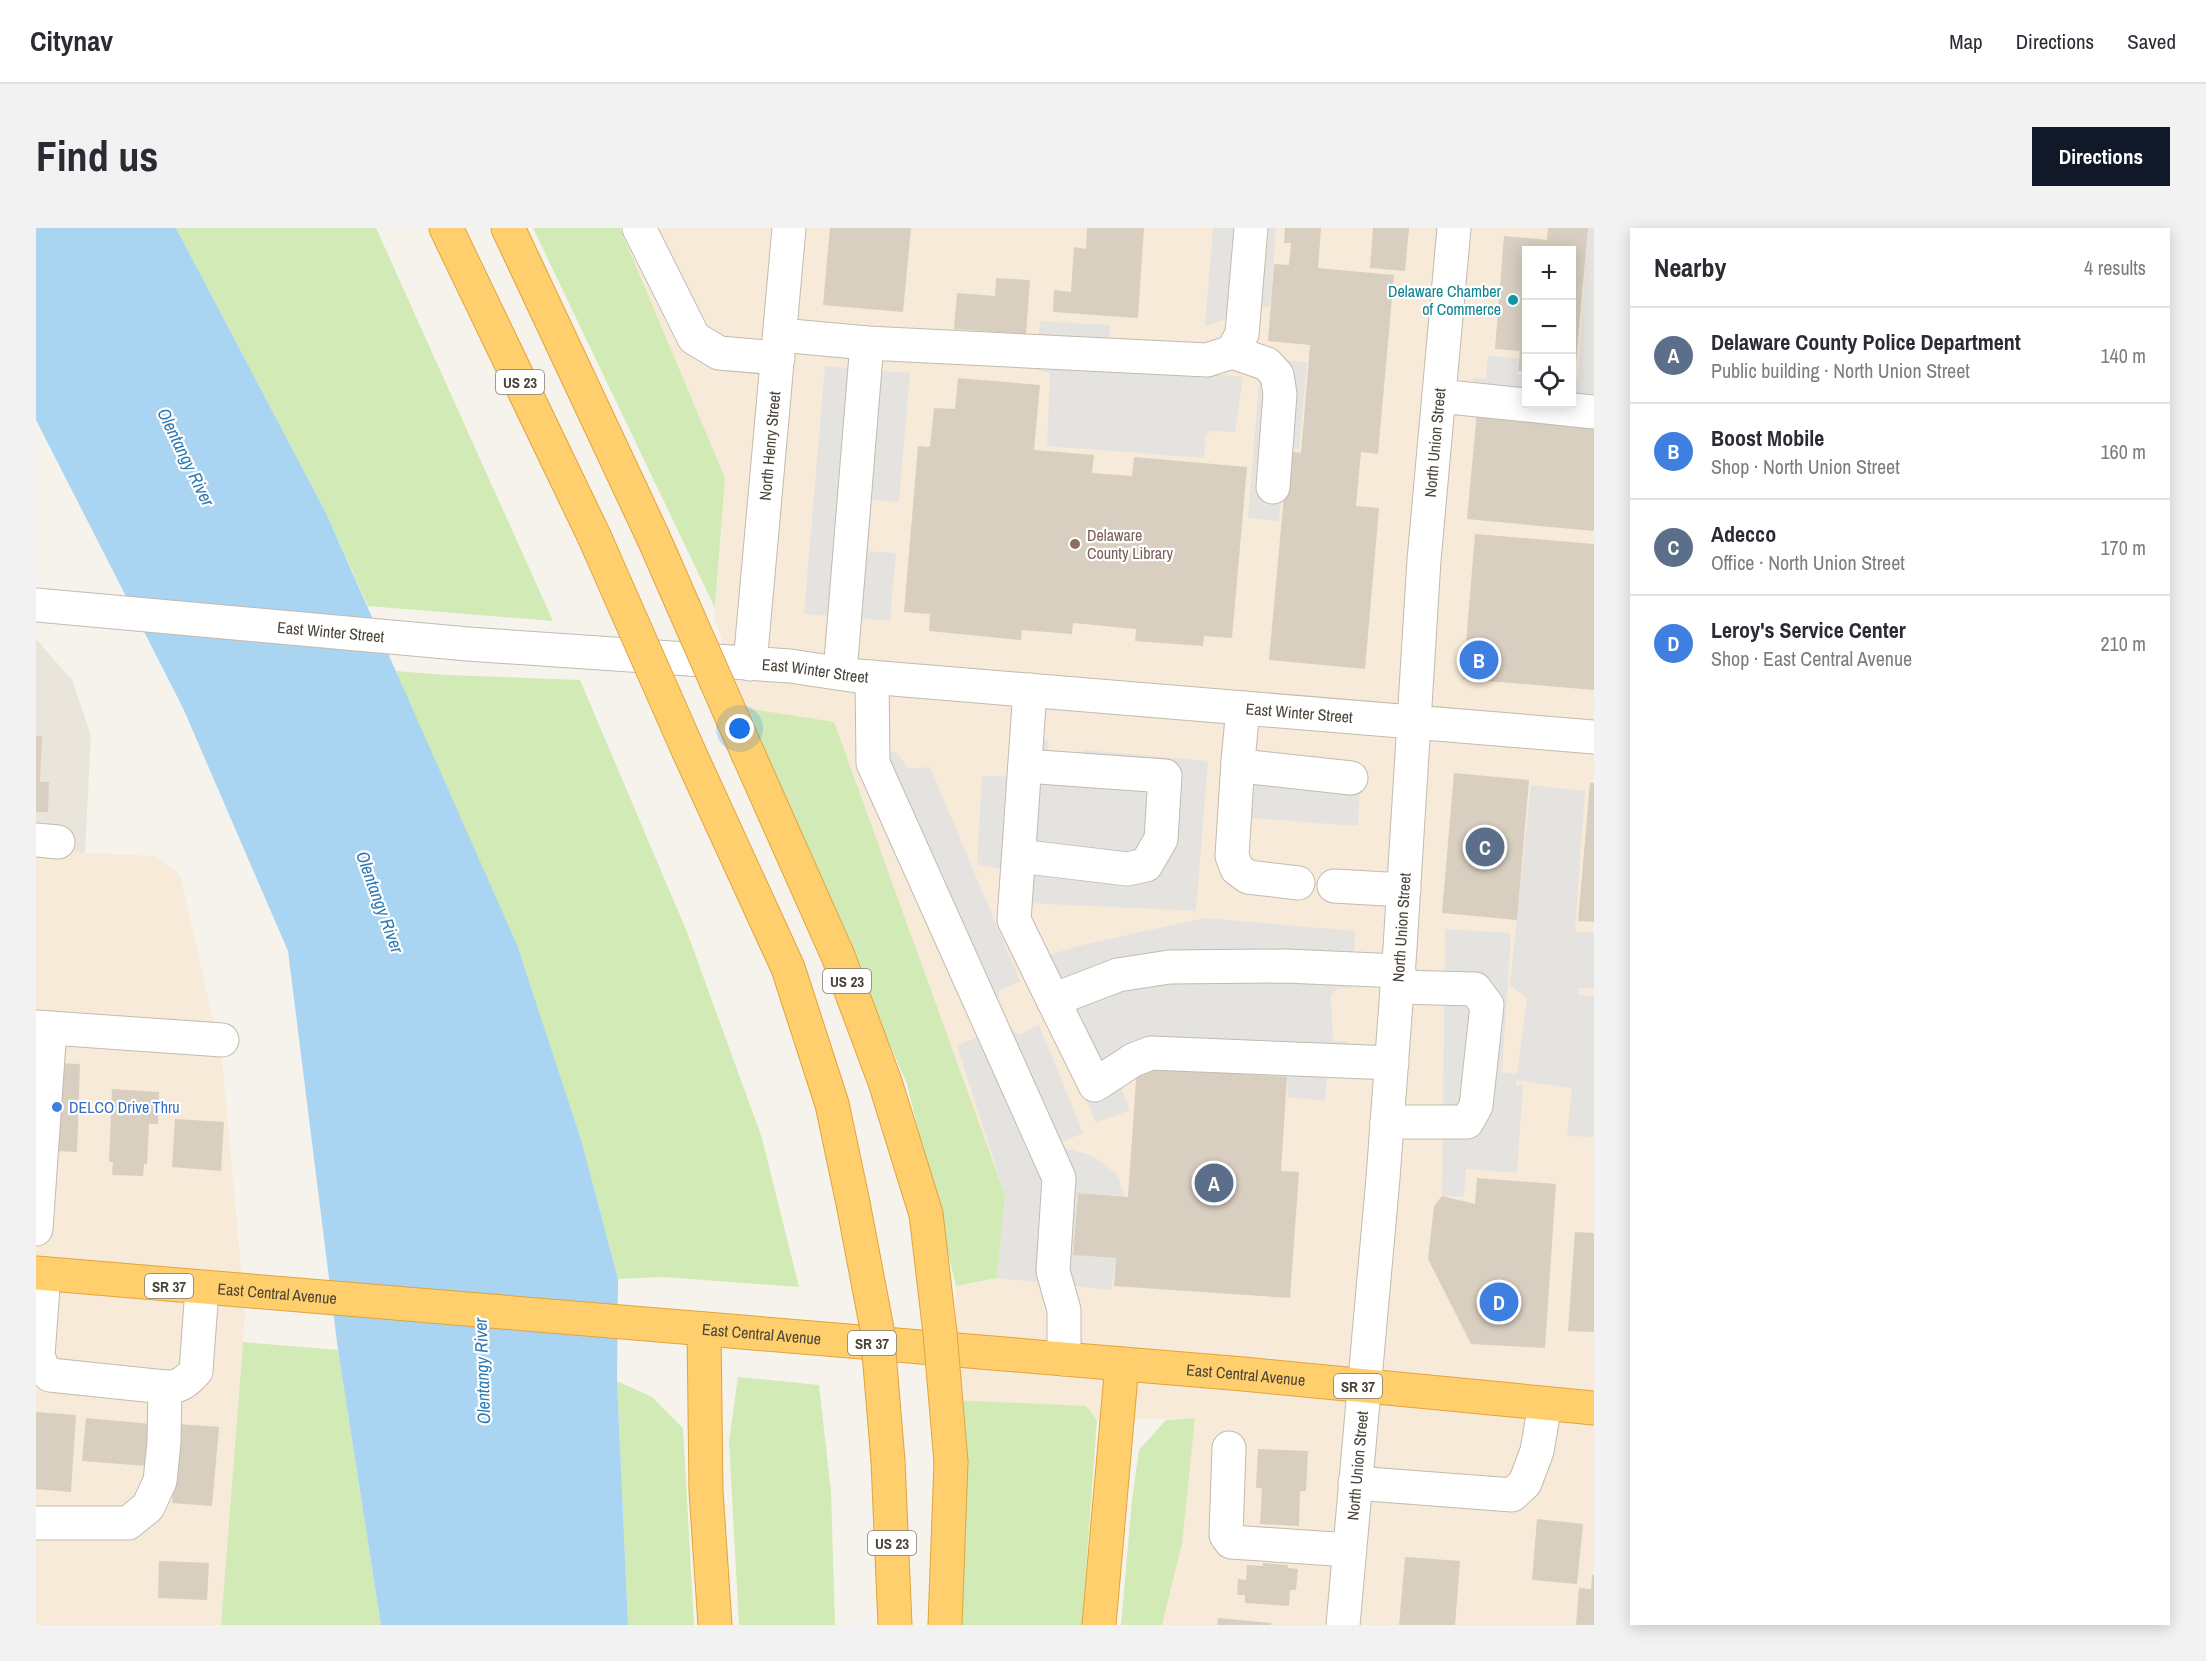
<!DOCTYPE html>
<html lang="en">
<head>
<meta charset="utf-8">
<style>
  body { margin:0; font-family:"Archivo Narrow",sans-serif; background:#f2f2f3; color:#2b2b33 }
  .controls { position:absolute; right:18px; top:18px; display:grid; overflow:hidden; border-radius:0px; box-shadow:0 3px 15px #0003 }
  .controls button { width:54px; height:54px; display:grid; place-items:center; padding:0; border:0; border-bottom:2px solid #e1e1e2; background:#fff; color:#2b2b33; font:30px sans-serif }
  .you { position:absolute; left:704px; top:501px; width:21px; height:21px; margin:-15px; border:4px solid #fff; border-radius:50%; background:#1a73e8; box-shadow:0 0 0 9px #1a73e833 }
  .badge { display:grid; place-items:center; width:39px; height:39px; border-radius:50%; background:#111827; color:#fff; font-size:20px; font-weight:700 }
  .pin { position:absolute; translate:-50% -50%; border:3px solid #fff; box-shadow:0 2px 6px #0006 }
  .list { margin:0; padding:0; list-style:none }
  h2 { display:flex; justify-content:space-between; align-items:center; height:78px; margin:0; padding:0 24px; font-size:26px }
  h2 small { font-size:20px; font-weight:400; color:#7c7c81 }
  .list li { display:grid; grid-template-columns:39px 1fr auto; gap:18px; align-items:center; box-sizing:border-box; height:96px; padding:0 24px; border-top:2px solid #e1e1e2 }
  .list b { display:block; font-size:22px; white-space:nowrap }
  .list p { margin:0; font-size:20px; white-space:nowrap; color:#7c7c81 }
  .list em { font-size:20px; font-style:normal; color:#7c7c81 }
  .icon { flex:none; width:33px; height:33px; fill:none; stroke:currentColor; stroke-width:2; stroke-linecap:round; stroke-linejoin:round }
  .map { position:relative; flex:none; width:1558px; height:1397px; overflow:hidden; border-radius:0px }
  header { display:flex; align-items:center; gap:36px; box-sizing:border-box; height:84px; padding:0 30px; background:#fff; border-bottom:2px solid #e1e1e2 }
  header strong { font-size:28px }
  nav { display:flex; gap:33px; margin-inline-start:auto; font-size:21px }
  .intro { display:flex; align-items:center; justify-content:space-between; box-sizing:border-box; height:144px; padding:0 36px }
  h1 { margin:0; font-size:42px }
  .button { padding:15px 27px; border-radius:0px; background:#111827; color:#fff; font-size:21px; font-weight:700 }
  main { display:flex; gap:36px; padding:0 36px }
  aside { flex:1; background:#fff; border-radius:0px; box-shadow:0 3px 15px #0003 }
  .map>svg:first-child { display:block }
</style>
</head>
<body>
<header>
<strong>Citynav</strong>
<nav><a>Map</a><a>Directions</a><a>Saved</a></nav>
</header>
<div class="intro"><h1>Find us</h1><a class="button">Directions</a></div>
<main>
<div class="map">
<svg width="1558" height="1397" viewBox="0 0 1558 1397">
  <rect width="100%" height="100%" fill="#f6f3ec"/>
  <polygon fill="#eae5da" points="0,411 36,452 55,507 49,625 0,623"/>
  <g fill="#f7ead8" fill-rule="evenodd">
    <path d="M584 0H1558V1397H1126L1146 1316 1158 1190 1061 1192 1050 1178 917 1172 920 1058 961 1050 708 480 679 391 689 250ZM1490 22H1536V176H1490Z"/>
    <polygon points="0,623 120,628 144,647 186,831 209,1085 185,1397 0,1397"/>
  </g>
  <g fill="#d2eab5">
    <polygon points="140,0 340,0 517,393 332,378 290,285"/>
    <polygon points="497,0 584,0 689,250 679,380"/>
    <polygon points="360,443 411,447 544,452 651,704 726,910 763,1059 627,1049 582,1051 546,915"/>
    <polygon points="708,480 798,494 969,967 961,1050 920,1058 871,856"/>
    <polygon points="207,1114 302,1122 345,1397 185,1397"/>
    <polygon points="702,1149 783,1157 795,1264 799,1397 703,1397 693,1213"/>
    <polygon points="581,1153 616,1169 647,1200 658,1397 592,1397"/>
    <polygon points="917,1172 1050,1178 1061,1192 1046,1397 923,1397"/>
    <polygon points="1159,1190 1146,1316 1126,1397 1085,1397 1096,1272 1103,1222 1130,1192"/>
  </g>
  <g fill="#e5e3e0">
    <polygon points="1177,0 1240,0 1234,78 1169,98"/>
    <polygon points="1552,0 1558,0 1558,194 1435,181 1437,150 1450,150 1452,127 1482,131 1481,146 1490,147 1490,176 1536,176 1536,150 1542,150"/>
    <polygon points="1004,93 1074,97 1072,136 1207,149 1199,204 1175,203 1170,208 1168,230 1011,218 1014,145 999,141"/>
    <polygon points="1225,130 1271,134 1263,221 1250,221 1243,293 1212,290"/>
    <polygon points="789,138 874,145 863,274 836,272 832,323 860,325 854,393 768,386"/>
    <polygon points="981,509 1012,512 1012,531 1045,535 1047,522 1172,533 1160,683 967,674 967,642 941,636 946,548 974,548"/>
    <polygon points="859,523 873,541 894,539 984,753 963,763 961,776 975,800 983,807 1003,797 1047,905 1026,914 1031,921 1051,926 1066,934 1082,948 1088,968 1042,965 1037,1027 1080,1030 1075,1062 961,1050 969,967 921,818 945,807 828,529"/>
    <polygon points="1186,527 1325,543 1322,598 1213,590"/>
    <polygon points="1495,557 1549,563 1539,703 1558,705 1558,760 1543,760 1542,767 1558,768 1558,909 1531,908 1536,860 1480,852 1480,857 1487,857 1481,945 1430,941 1428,969 1406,968 1409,701 1475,705 1466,844 1481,846 1491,770 1474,757"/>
    <polygon points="1168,690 1319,703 1316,760 1301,761 1295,767 1297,813 1312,813 1310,845 1291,848 1289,873 1252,869 1251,849 1101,838 1083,854 1094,882 1060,895 990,734 1046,717"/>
  </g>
  <polygon fill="#a9d4f2" points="0,0 140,0 290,285 481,717 546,915 582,1051 581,1153 592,1397 345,1397 302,1122 252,723 147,480 0,192"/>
  <g fill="#d8cfc1">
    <polygon points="794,0 875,0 867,84 787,77"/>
    <polygon points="1051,0 1108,0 1102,90 1017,84 1018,62 1035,64 1038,19 1050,21"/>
    <polygon points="1249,0 1285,0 1282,40 1358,47 1342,226 1325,224 1320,278 1343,280 1329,441 1233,432 1252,223 1265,225 1274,117 1232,113 1238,36 1253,37 1255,15 1248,15"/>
    <polygon points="1337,0 1373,0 1369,43 1334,40"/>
    <polygon points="1512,0 1552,0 1539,147 1536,147 1536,22 1490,22 1490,144 1482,143 1484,123 1459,121 1468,8 1511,12"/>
    <polygon points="960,50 994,52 990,106 918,101 921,65 959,68"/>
    <polygon points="922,150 1004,157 998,222 1058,227 1056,245 1096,248 1098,229 1211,239 1196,410 1168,408 1167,418 1099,413 1100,401 1037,395 1036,406 986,402 985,412 893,403 894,386 868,384 882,218 894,219 898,180 919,181"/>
    <polygon points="1441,184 1558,196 1558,303 1431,291"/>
    <polygon points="1439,306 1558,316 1558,462 1427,451"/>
    <polygon points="0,508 6,508 4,554 13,554 12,584 0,584"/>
    <polygon points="1418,545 1493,552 1481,692 1406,685"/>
    <polygon points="1554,555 1558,555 1558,694 1542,693"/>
    <polygon points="0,834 44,836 41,924 0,922"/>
    <polygon points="1101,838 1251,849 1245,943 1263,944 1254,1070 1078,1058 1080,1030 1037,1027 1042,965 1092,969"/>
    <polygon points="76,861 123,864 122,896 113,896 111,936 108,936 107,948 76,947 77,934 73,934"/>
    <polygon points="139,891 188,894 185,943 136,939"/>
    <polygon points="1441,950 1520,956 1509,1120 1435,1116 1392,1031 1398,978 1406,968 1439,976"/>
    <polygon points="1539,1004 1558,1005 1558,1104 1532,1103"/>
    <polygon points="0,1184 40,1187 35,1264 0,1261"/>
    <polygon points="50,1190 115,1196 111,1238 46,1233"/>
    <polygon points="142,1196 183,1199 176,1278 136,1275"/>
    <polygon points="1222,1221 1272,1223 1270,1263 1264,1263 1263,1298 1224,1296 1226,1260 1220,1260"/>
    <polygon points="1501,1291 1547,1296 1541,1356 1496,1352"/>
    <polygon points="1369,1329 1424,1333 1419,1397 1363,1397"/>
    <polygon points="123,1333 173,1335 171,1372 122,1370"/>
    <polygon points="1227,1335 1252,1337 1252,1340 1262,1341 1260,1362 1254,1362 1253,1378 1209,1375 1209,1367 1201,1367 1202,1351 1210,1352 1211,1337 1227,1338"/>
    <polygon points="1556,1347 1558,1347 1558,1397 1540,1397 1543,1360 1555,1361"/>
    <polygon points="1182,1390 1235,1395 1235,1397 1181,1397"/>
  </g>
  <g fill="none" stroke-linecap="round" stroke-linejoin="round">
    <defs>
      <g id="minor">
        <polyline points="603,0 658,110 683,125 742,130"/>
        <polyline points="744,107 831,115 1171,132 1196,124 1206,106 1215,0"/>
        <polyline points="1196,124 1231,136 1241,147 1244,166 1237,259"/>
        <polyline points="1403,168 1558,184"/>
        <path id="s1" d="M0 377 432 416 754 438 821 448 1558 509"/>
        <path id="s2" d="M714 436 753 0"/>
        <polyline points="804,445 831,115"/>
        <polyline points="836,449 837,535 1023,950 1017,1043 1028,1082 1028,1131"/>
        <polyline points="994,462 978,692 1017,772"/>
        <polyline points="1207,480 1202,533 1205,538 1315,550"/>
        <polyline points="1202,533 1196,628 1201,641 1212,649 1262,655"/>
        <polyline points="0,612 22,614"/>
        <polyline points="983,628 1091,641 1110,637 1125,611 1129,548 989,538"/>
        <polyline points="1298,658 1368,662"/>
        <polyline points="0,799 186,812"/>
        <polyline points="1356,835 1115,825 1097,832 1059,857 1017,772 1082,747 1133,739 1250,738 1363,743"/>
        <polyline points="1351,894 1431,894 1440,878 1451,777 1439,761 1361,759"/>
        <polyline points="0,1001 14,800"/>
        <path d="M8 1046 2 1127 6 1139 14 1147 129 1159C143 1160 151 1153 160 1143L166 1061"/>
        <polyline points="1193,1220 1190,1307 1195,1314 1313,1322"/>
        <polyline points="1319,1255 1476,1267 1489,1255 1501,1223 1509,1176"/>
        <polyline points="0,1295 92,1295 112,1279 124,1253 128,1214 129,1159"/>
        <path id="s3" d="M1307 1397 1347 950 1364 720 1388 332 1418 0"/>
      </g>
      <g id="highway">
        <polyline points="410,0 558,308"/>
        <polyline points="472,0 617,309"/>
        <polyline points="653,524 752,740 796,876 817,975"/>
        <polyline points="713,528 802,728 849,854 890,986"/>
        <path id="s4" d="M0 1045 1207 1146 1558 1180"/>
        <polyline points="668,1101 670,1263 679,1397"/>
        <polyline points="852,1233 859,1397"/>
        <polyline points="909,1397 915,1234"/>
        <polyline points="1063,1397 1086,1136"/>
      </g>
    </defs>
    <use href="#minor" stroke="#c2bbae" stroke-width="35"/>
    <use href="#highway" stroke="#e0a43c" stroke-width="35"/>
    <use href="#minor" stroke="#fff" stroke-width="33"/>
    <use href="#highway" stroke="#ffcf6e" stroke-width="33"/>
    <defs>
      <g id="highway-bridge">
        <polyline points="558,308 653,524"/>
        <polyline points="617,309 713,528"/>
        <polyline points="817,975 841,1101 852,1233"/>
        <polyline points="890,986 904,1105 915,1234"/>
      </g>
    </defs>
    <use href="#highway-bridge" stroke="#e0a43c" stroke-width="35" stroke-linecap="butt"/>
    <use href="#highway-bridge" stroke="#ffcf6e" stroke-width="33"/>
  </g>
  <circle fill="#0f9aa8" stroke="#fff" stroke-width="2" cx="1477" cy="72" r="6"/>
  <circle fill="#8d6e63" stroke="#fff" stroke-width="2" cx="1039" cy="316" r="6"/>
  <circle fill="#3f7fe0" stroke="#fff" stroke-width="2" cx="21" cy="879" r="6"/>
  <g text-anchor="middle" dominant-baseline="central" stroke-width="4.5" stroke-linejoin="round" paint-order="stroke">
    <g fill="#fff" stroke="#817c74" stroke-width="1.5">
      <rect x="460" y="142" width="48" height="24" rx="4.5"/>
      <rect x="787" y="741" width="48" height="24" rx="4.5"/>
      <rect x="109" y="1046" width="48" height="24" rx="4.5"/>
      <rect x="812" y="1103" width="48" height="24" rx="4.5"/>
      <rect x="1298" y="1146" width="48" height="24" rx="4.5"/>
      <rect x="832" y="1303" width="48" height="24" rx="4.5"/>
    </g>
    <g font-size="15" font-weight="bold" fill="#4b4439">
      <text x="484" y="154">US 23</text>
      <text x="811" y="753">US 23</text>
      <text x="133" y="1058">SR 37</text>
      <text x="836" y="1115">SR 37</text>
      <text x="1322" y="1158">SR 37</text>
      <text x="856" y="1315">US 23</text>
    </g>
    <g font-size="16" fill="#0d838f" stroke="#fff" text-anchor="end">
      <text x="1465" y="63">Delaware Chamber<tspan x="1465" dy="18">of Commerce</tspan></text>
    </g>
    <g font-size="16" fill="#4b4439" stroke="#fff">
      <text stroke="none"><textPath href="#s3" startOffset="1186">North Union Street</textPath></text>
      <text stroke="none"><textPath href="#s2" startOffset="219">North Henry Street</textPath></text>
      <text stroke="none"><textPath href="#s1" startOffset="296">East Winter Street</textPath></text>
      <text stroke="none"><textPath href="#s1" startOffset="782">East Winter Street</textPath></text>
      <text stroke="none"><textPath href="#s1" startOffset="1268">East Winter Street</textPath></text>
      <text stroke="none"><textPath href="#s3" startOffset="700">North Union Street</textPath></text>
      <text stroke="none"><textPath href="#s4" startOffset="242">East Central Avenue</textPath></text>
      <text stroke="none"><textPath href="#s4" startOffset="728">East Central Avenue</textPath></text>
      <text stroke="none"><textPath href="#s4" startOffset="1214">East Central Avenue</textPath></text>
      <text stroke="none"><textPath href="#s3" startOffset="160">North Union Street</textPath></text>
    </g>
    <g font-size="16" fill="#785e54" stroke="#fff" text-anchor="start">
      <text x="1051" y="307">Delaware<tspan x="1051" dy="18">County Library</tspan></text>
    </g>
    <g font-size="16" fill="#366cbe" stroke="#fff" text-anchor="start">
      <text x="33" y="879">DELCO Drive Thru</text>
    </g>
    <g font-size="18" font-style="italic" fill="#2e7ab2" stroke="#fff">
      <text transform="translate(150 229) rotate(64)">Olentangy River</text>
      <text transform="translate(344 674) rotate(70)">Olentangy River</text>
      <text transform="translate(446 1143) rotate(-92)">Olentangy River</text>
    </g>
  </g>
</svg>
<div class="controls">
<button>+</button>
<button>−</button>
<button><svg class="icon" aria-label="locate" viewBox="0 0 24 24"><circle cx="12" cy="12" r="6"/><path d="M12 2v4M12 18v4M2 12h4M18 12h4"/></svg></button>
</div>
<div class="you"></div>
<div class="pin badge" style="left:1178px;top:955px;background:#5c6f8a">A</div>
<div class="pin badge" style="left:1443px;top:432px;background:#3f7fe0">B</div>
<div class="pin badge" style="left:1449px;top:619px;background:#5c6f8a">C</div>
<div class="pin badge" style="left:1463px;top:1074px;background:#3f7fe0">D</div>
</div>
<aside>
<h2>Nearby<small>4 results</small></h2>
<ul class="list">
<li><span class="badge" style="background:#5c6f8a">A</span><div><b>Delaware County Police Department</b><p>Public building · North Union Street</p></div><em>140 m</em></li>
<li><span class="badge" style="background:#3f7fe0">B</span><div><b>Boost Mobile</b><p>Shop · North Union Street</p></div><em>160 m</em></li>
<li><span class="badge" style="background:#5c6f8a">C</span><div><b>Adecco</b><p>Office · North Union Street</p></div><em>170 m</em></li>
<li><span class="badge" style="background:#3f7fe0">D</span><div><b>Leroy's Service Center</b><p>Shop · East Central Avenue</p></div><em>210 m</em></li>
</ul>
</aside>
</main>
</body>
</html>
